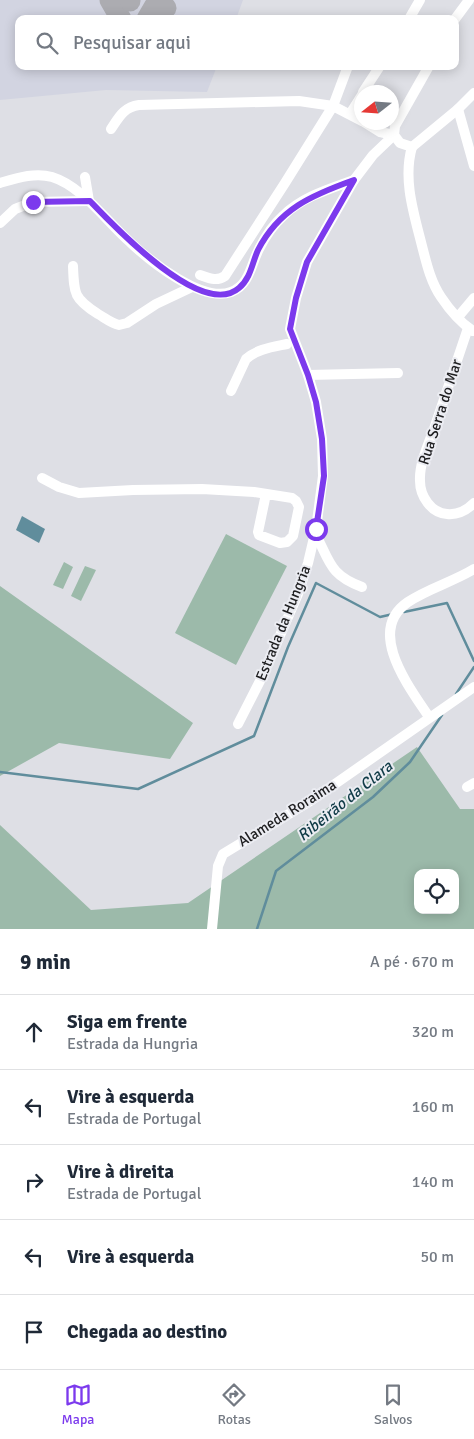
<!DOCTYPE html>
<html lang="pt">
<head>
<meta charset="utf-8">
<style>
  body { margin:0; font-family:Signika,sans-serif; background:#f2f2f3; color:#1f2937 }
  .controls { position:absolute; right:15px; bottom:15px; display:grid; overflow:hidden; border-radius:10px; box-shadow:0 2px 12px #0003 }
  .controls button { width:45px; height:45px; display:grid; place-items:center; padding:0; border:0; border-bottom:1px solid #e0e1e3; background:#fff; color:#1f2937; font:25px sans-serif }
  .compass { position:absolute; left:354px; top:85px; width:45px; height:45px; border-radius:50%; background:#fff; box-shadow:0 2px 12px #0003; rotate:253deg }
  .stop { position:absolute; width:15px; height:15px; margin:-11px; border:4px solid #7c3aed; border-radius:50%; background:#fff }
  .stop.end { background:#7c3aed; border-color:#fff; box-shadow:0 1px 5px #0008 }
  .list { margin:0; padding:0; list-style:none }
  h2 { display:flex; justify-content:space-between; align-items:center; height:65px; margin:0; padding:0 20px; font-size:21px }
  h2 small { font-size:16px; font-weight:400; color:#747a83 }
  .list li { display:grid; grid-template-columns:32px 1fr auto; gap:15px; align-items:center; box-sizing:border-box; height:75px; padding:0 20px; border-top:1px solid #e0e1e3 }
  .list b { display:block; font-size:19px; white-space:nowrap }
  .list p { margin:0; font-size:16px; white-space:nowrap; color:#747a83 }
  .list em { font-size:16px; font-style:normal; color:#747a83 }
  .icon { flex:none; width:28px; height:28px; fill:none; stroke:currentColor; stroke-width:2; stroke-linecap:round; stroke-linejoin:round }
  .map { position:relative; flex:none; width:474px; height:929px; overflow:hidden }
  .search { position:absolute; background:#fff; box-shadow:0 2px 12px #0003; left:15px; right:15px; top:15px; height:55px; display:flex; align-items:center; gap:12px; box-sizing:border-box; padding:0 18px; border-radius:10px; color:#747a83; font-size:19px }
  .sheet { height:440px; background:#fff }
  nav { display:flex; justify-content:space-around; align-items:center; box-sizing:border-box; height:70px; border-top:1px solid #e0e1e3; background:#fff; font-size:14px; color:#747a83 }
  nav a { display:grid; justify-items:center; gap:2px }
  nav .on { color:#7c3aed }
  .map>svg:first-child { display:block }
</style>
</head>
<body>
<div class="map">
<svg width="474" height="929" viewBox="0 0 474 929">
  <rect width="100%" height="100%" fill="#dedfe5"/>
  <polygon fill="#d2d4e1" points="0,0 243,0 236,19 19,19 19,66 217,66 207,92 106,90 0,100"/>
  <g fill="#9cbaaa" fill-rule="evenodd">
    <polygon points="226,534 287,566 236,665 175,633"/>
    <polygon points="64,562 73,567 63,589 53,585"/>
    <polygon points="85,566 96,570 81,601 71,596"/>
    <polygon points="0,586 193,723 170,759 59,743 0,776"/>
    <path d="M417 747 460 809H474V929H0V825L91 910 188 903ZM418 873H455V910H418Z"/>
  </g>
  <polygon fill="#608d9c" points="22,516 45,529 39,543 16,530"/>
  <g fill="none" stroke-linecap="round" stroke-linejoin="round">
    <g stroke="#608d9c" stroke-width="2.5">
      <polyline points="404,612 447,603 474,661"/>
      <polyline points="456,694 474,667"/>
      <polyline points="0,772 138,789 254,736 288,647 316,583 380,617 393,614"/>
      <polyline points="257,929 276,871 373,797 410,762 442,715"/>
    </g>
    <g stroke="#acacb1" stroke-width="21">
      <polyline points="110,0 121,19"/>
      <polyline points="130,0 130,1"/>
      <polyline points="147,19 154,7 166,8"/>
    </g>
    <g stroke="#fff" stroke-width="10">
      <polyline points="409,19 420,0"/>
      <polyline points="455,19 469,0"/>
      <polyline points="363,92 380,66"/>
      <polyline points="458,109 474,166"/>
      <polyline points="350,114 362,95"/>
      <polyline points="364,122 380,132 394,135"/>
      <path d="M111 129C119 117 124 107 139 105L299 101 333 106 362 121"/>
      <path d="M412 147C403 178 413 211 421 242 426 261 430 281 441 297 449 309 461 323 473 331"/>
      <polyline points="412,147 400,143 394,135 395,126 429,66"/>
      <polyline points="412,147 458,109 474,93"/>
      <path d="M0 183C17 178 35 172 52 177 82 186 107 222 130 242 150 261 202 303 231 292 250 285 251 264 259 249 265 237 273 225 283 216 302 197 329 189 354 180"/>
      <polyline points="0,223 15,209 33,202 89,201 85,177"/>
      <path d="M73 266C74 294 74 299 98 314 105 318 111 323 119 325L127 323 156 304 192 287"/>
      <path d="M200 275C209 278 216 282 225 276L285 183 333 106 348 66"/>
      <polyline points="458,317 474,298"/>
      <path d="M468 328C457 360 446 393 435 426 429 443 419 463 420 481 420 496 431 513 447 514 457 515 467 510 474 503"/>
      <polyline points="308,375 398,373"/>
      <path d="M231 391 246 359C257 349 273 347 287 344"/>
      <polyline points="42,478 59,487 79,493 133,490 202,489 254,492 292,498 296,501 299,507 293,536 287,542 280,543 259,535 258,532 266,494"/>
      <path d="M315 533C330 561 329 575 362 587"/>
      <path d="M429 717C410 688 365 631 408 602 429 588 453 582 474 569"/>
      <polyline points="238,724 262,677 298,594 308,563 316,529 323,476 322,439 316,402 308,375 290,329 296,298 307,262 354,180 373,155 394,135"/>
      <polyline points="467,787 474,783"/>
      <polyline points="212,929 218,866 223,854 312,800 474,687"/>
    </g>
  </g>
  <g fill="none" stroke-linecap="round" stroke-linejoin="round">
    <path stroke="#7c3aed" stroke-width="6" d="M33 202 90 201C114 226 202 320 239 288 251 278 252 263 258 250 279 209 312 195 354 180L307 262 296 298 290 329 308 375 316 402 322 439 324 476 316 529"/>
  </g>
  <g text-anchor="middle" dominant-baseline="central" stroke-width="4" stroke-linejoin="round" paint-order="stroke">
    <g font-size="15" fill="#202022" stroke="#ebecf2">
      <text transform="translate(440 412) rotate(-72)">Rua Serra do Mar</text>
      <text transform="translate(283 623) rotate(-68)">Estrada da Hungria</text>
      <text transform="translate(287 813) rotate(-32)">Alameda Roraima</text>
    </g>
    <g font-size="16" font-style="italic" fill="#103b47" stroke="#ebecf2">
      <text transform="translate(345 801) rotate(-39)">Ribeirão da Clara</text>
    </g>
  </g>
</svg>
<div class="controls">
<button><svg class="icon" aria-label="locate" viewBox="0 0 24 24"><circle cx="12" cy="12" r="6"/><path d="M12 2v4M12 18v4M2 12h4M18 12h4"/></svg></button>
</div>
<svg class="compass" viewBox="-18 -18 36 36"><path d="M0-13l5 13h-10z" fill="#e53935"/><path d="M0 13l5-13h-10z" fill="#747a83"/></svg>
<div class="stop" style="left:316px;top:529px"></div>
<div class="stop end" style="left:33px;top:202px"></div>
<div class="search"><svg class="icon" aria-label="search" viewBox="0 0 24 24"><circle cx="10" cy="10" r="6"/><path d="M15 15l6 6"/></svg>Pesquisar aqui</div>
</div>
<section class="sheet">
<h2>9 min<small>A pé · 670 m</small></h2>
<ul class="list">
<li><svg class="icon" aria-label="ahead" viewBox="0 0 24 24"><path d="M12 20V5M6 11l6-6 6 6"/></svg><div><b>Siga em frente</b><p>Estrada da Hungria</p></div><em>320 m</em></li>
<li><svg class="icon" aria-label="left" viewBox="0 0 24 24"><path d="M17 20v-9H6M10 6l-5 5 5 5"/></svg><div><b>Vire à esquerda</b><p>Estrada de Portugal</p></div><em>160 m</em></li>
<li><svg class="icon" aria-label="right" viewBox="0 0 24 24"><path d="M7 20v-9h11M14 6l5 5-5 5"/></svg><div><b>Vire à direita</b><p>Estrada de Portugal</p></div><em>140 m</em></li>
<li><svg class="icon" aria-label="left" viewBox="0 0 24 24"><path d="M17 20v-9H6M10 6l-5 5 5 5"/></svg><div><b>Vire à esquerda</b></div><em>50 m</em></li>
<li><svg class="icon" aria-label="arrive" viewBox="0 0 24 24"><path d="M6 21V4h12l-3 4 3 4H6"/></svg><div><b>Chegada ao destino</b></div></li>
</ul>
</section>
<nav>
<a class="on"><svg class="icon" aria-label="map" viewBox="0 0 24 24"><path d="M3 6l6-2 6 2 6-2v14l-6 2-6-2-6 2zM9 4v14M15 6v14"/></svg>Mapa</a>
<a><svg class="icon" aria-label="directions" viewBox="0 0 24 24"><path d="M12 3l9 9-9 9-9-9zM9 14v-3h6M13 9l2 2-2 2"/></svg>Rotas</a>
<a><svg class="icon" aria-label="saved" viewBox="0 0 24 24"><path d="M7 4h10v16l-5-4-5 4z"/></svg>Salvos</a>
</nav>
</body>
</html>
